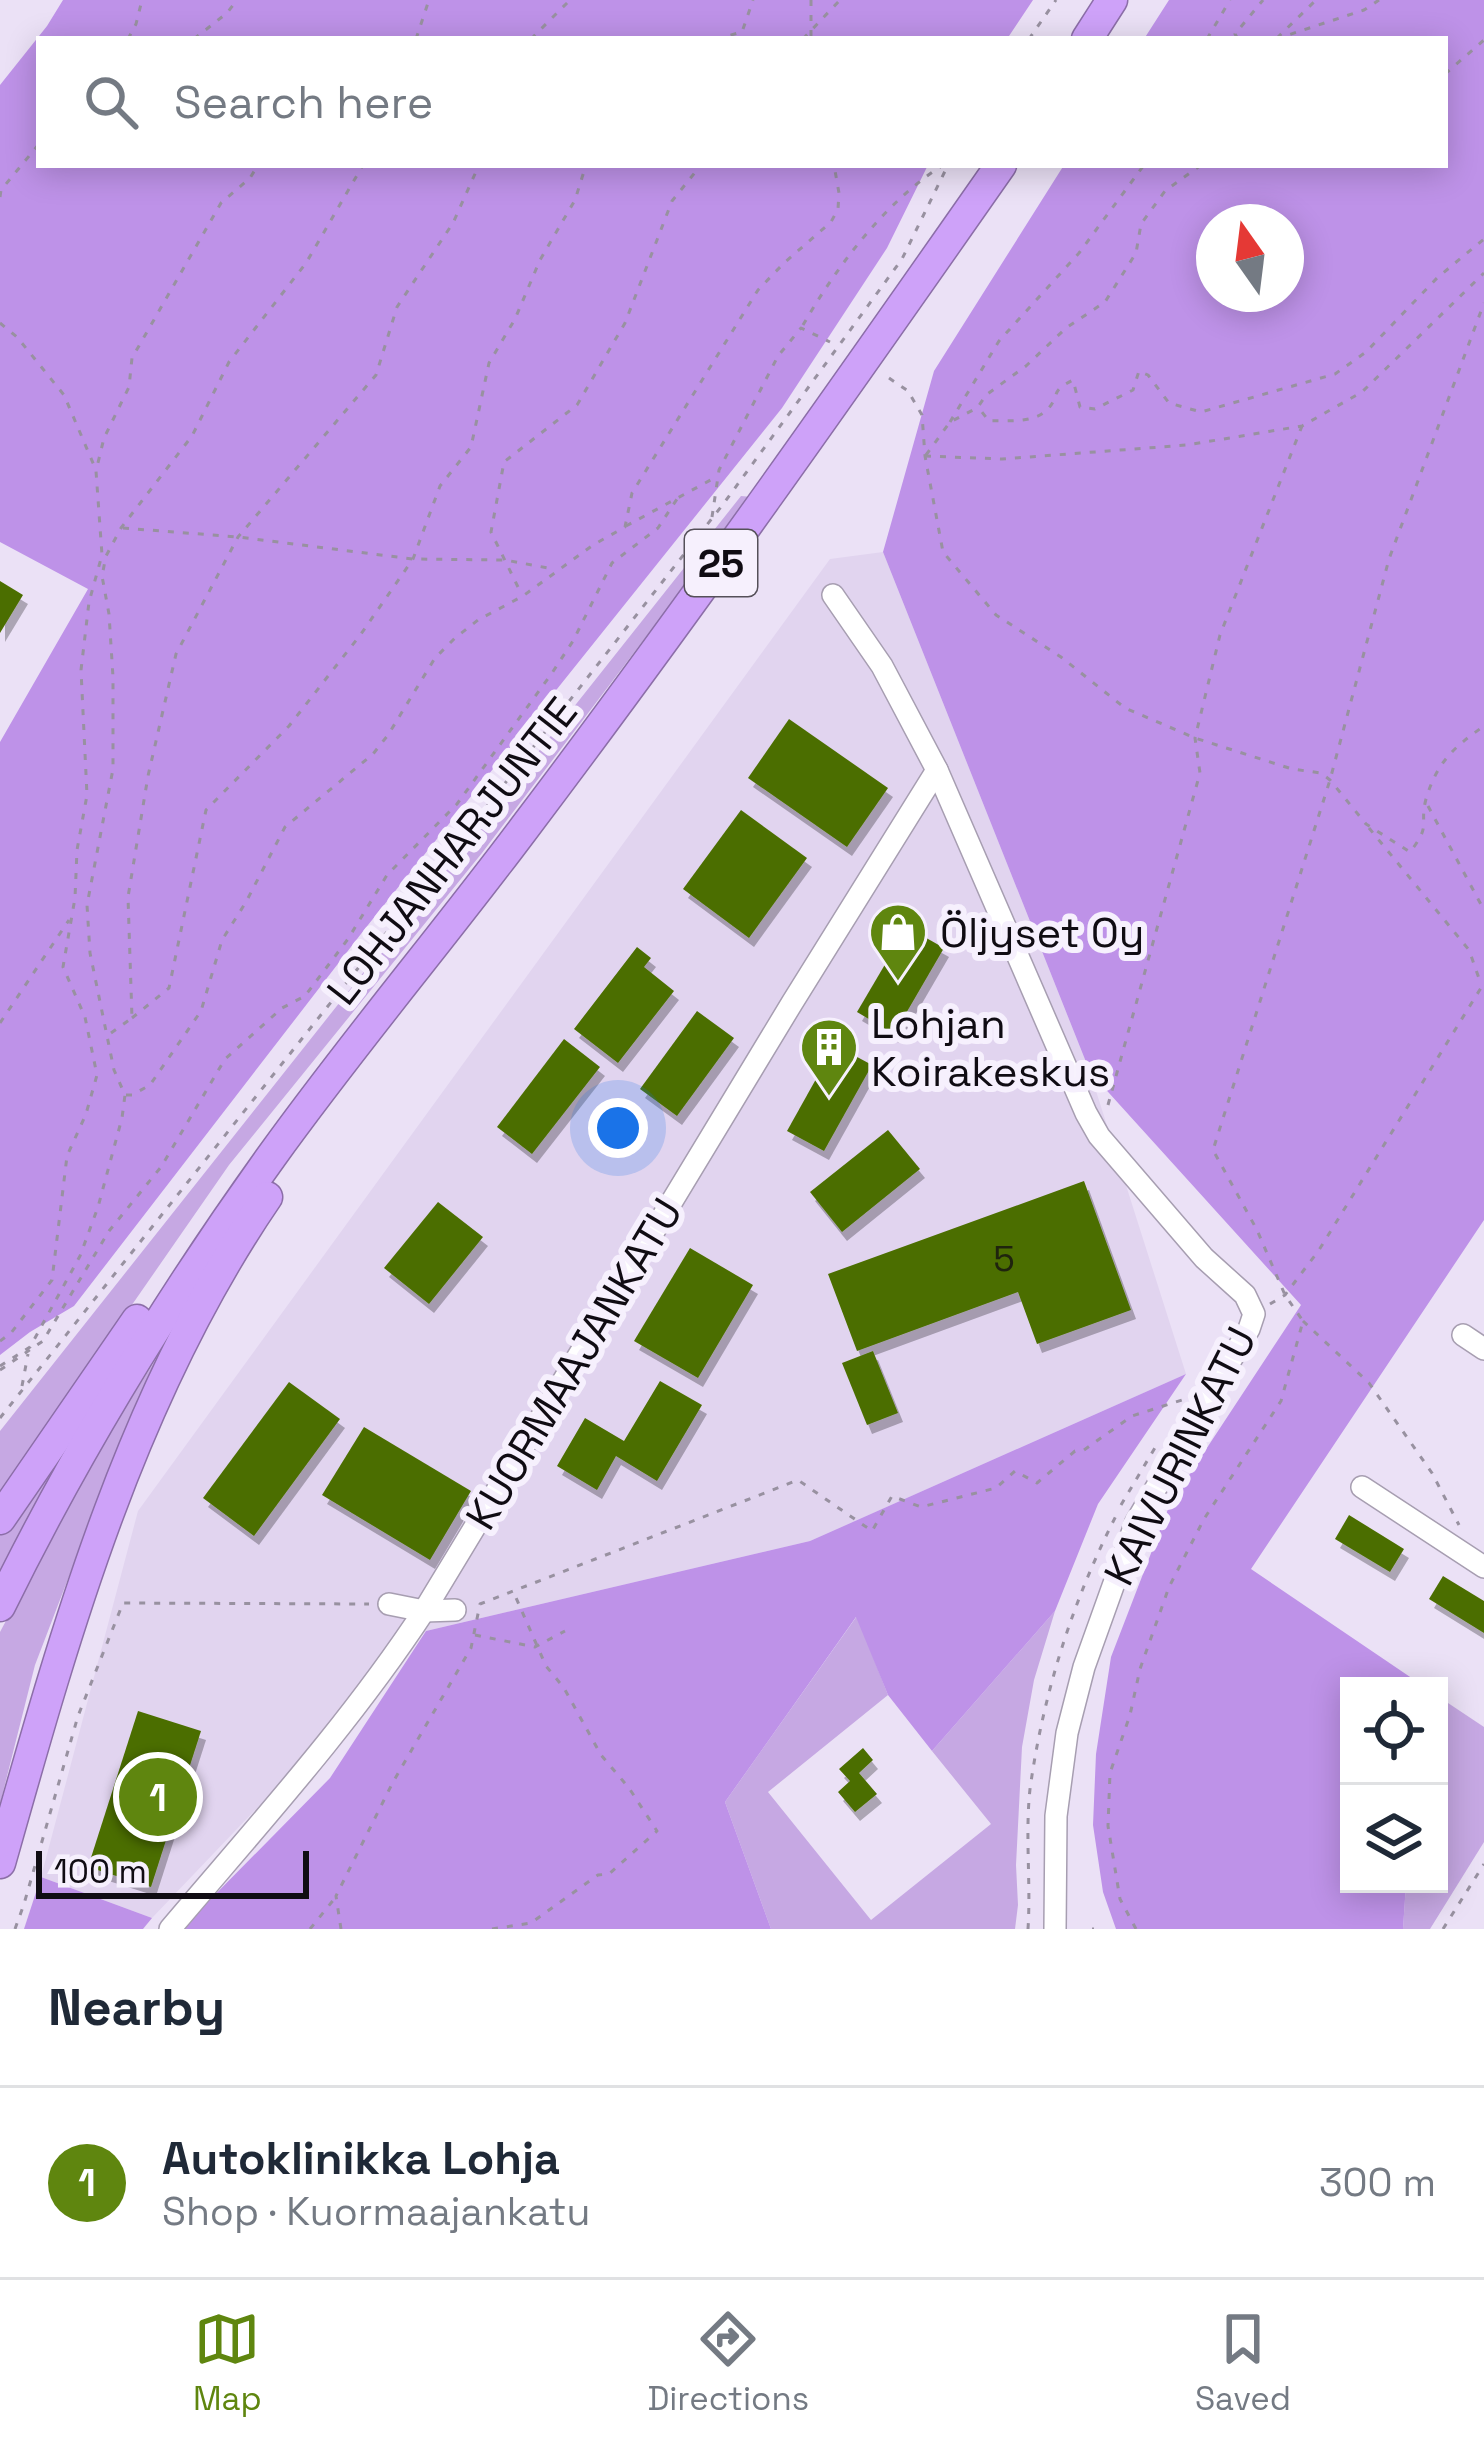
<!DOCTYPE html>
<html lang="en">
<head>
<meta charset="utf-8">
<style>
  body { margin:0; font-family:"Space Grotesk",sans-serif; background:#f6f6f7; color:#1f2937 }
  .controls { position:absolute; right:36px; bottom:36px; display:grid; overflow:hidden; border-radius:0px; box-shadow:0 6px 30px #0003 }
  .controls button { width:108px; height:108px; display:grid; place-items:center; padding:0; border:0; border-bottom:3px solid #e0e1e3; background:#fff; color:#1f2937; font:60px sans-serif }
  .compass { position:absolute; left:1196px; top:204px; width:108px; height:108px; border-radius:50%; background:#fff; box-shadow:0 6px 30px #0003; rotate:346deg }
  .scale { position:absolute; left:36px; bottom:30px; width:273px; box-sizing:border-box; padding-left:12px; border:6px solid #100c13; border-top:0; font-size:33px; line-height:42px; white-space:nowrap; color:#100c13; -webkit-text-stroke:9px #f6f0fd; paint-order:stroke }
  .you { position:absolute; left:618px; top:1128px; width:42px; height:42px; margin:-30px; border:9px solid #fff; border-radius:50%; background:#1a73e8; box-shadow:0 0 0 18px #1a73e833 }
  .badge { display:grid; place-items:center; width:78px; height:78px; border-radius:50%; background:#5f860f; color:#fff; font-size:39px; font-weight:700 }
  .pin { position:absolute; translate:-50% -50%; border:6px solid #fff; box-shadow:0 3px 12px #0006 }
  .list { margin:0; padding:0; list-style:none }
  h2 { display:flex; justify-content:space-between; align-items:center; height:156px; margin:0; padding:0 48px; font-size:51px }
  h2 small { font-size:39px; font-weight:400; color:#747a83 }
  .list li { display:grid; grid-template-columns:78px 1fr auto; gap:36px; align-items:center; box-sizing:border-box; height:192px; padding:0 48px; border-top:3px solid #e0e1e3 }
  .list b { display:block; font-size:45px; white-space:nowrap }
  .list p { margin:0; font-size:39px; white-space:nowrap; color:#747a83 }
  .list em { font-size:39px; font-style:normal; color:#747a83 }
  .icon { flex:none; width:66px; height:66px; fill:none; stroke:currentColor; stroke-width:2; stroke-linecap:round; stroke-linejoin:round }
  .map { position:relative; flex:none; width:1484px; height:1929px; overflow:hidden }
  .search { position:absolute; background:#fff; box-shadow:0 6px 30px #0003; left:36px; right:36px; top:36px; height:132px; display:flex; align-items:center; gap:30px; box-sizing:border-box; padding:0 42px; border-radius:0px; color:#747a83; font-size:45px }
  .sheet { height:348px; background:#fff }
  nav { display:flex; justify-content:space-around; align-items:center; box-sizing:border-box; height:168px; border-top:3px solid #e0e1e3; background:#fff; font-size:33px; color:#747a83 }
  nav a { display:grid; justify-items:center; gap:6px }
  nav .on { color:#5f860f }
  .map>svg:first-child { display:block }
</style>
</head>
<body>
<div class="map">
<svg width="1484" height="1929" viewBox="0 0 1484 1929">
  <defs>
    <filter id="shadow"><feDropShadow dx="5" dy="9" stdDeviation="0" flood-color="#0004"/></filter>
  </defs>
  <rect width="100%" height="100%" fill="#ebe1f6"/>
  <polygon fill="#e1d4ef" points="883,552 1090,1072 1186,1374 810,1541 426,1631 152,1918 41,1877 138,1511 830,559"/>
  <g fill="#c6a8e3">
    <polygon points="741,496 752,497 482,853 229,1165 0,1495 0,1431"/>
    <polygon points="192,1302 125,1430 35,1665 0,1804 0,1632 91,1462"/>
    <polygon points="97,1396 54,1468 0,1575 0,1530"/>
    <polygon points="1055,1611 1034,1680 1022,1747 1016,1865 1018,1905 1015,1929 771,1929 725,1802 857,1616 888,1695 768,1792 871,1920 991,1824 932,1751"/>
    <polygon points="1439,1697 1484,1727 1484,1842 1430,1929 1403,1929 1406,1884 1439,1884"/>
  </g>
  <g fill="#be92e8" fill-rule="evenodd">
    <polygon points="63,0 1033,0 1007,39 39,39 39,165 928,165 887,248 782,408 364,930 74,1306 30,1332 0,1355 0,742 88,589 0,542 0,85 47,26"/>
    <path d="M1169 0H1484V1220L1251 1569 1419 1683V1686H1349V1884H1406L1403 1929H1116L1103 1892 1093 1825 1096 1754 1111 1657 1170 1504 1301 1305 1090 1072 883 552 934 371 1064 165H1445V39H1144ZM1214 222H1286V294H1214Z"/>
    <polygon points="1186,1374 1098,1504 1055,1611 932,1751 888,1695 856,1617 725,1802 771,1929 184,1929 195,1915 330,1778 426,1631 810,1541"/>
    <polygon points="41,1877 152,1918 143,1929 24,1929"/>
  </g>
  <g fill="#4c6e00" filter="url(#shadow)">
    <polygon points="0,581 23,595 0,633"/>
    <polygon points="789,719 888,788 847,847 748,778"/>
    <polygon points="741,810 807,858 749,938 683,889"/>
    <polygon points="907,927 944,948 894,1034 857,1012"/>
    <polygon points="637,947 651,958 644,967 674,991 618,1063 574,1029"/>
    <polygon points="697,1011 734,1038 677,1116 640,1089"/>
    <polygon points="564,1039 600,1067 532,1154 497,1127"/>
    <polygon points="835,1045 872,1065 824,1151 787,1131"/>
    <polygon points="888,1130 920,1169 842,1232 810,1192"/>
    <polygon points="1084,1181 1131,1310 1037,1344 1018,1292 857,1351 828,1274"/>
    <polygon points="438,1202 483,1237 429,1304 384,1268"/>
    <polygon points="690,1248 753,1285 698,1378 634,1341"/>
    <polygon points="873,1351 898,1413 867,1425 842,1363"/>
    <polygon points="660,1381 702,1405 657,1481 616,1456 597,1490 557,1466 585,1418 624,1441"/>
    <polygon points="289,1382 340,1419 254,1536 203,1498"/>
    <polygon points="364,1427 471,1491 430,1560 322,1495"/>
    <polygon points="1349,1515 1404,1549 1390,1572 1335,1539"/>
    <polygon points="1443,1576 1484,1601 1484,1633 1429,1599"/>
    <polygon points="138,1711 201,1731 151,1887 88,1867"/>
    <polygon points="863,1748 873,1760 859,1773 877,1794 855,1812 838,1792 850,1781 839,1769"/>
  </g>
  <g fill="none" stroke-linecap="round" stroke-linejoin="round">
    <defs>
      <g id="minor">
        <polyline points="833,595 882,666 937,770 1086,1113 1099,1136 1204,1258 1245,1295 1254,1314 1249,1329 1136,1522 1084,1667 1067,1733 1056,1816 1055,1929"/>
        <polyline points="1463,1335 1484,1349"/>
        <polyline points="1362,1487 1484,1567"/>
        <polyline points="389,1604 424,1611 455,1610"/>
        <path d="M170 1929C258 1825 349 1725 424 1611L792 1003 937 770"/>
      </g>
      <g id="highway">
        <polyline points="1087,39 1112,0"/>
        <polyline points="0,1519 137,1320"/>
        <path d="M0 1606C77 1449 169 1299 271 1157 352 1044 442 938 525 827 689 610 845 388 1001 165"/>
        <path d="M0 1863C65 1633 130 1397 267 1197"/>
      </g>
    </defs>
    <use href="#minor" stroke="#a79eb1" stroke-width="24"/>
    <use href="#highway" stroke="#8c6ea8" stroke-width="33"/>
    <g stroke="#9891a0" stroke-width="3" stroke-dasharray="6 9" stroke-linecap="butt">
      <polyline points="811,0 811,39"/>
      <polyline points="1277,38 1316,0"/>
      <polyline points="128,39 136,24 142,0"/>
      <polyline points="194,39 227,13 237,0"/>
      <polyline points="416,39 429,0"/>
      <polyline points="531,39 570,0"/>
      <polyline points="716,39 742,32 753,0"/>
      <polyline points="803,39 840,0"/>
      <polyline points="1029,39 1056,0"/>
      <polyline points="1207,39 1230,0"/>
      <polyline points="1238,39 1235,34 1263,0"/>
      <polyline points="1276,39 1364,10 1379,0"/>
      <polyline points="1445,74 1484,40"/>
      <path d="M1201 165 1165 191 1141 224 1136 253 1105 302 1066 328 1026 366 986 395 978 407 989 421C1007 420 1034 424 1048 409 1061 394 1049 392 1073 380L1080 407 1095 409 1133 390 1139 371 1148 375 1169 403 1201 412 1335 374 1366 352 1437 278 1484 239"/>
      <polyline points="0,197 1,190 39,144"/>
      <polyline points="0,323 17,337 64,395 96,470"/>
      <path d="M803 325C837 266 885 202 943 165"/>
      <path d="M889 378 908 391 922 415 925 456 943 552 996 615 1061 657 1125 708 1195 738 1292 769 1321 773 1330 780 1366 824 1410 852C1432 824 1419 826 1426 799 1437 762 1454 747 1484 726"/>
      <polyline points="950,422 999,341 1079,253 1144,165"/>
      <polyline points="926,455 950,422 975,409"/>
      <polyline points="925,456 1002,459 1187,445 1302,426 1362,392 1484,273"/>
      <polyline points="712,517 719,470 778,356 801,328 830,342"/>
      <polyline points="626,526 718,476"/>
      <polyline points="123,528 238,537 413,559 505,560 548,568"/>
      <polyline points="518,587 491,532 504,462 577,405 625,323 672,201 701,165"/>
      <polyline points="1428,806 1484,910"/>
      <polyline points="1369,828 1469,950 1481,984"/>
      <polyline points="132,1018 169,988 206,810 289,726 361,634 413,559 440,486 471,447 489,363 515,319 540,260 575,200 586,165"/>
      <polyline points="0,1023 69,920"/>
      <polyline points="111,1033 132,1018 128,897 148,776 176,654 238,537 376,375 397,307 453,223 479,165"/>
      <polyline points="126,1095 132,1095 150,1085 201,1011 222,940 246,902 285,827 373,754 388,735 435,658 455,638 478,620 523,596 593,545 625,527 632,493 758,290 784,263 831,222 838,209 839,193 834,165"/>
      <polyline points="1108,1105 1200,773 1195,738 1220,635 1302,426"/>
      <polyline points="1270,1304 1285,1295 1319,1250 1484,983"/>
      <polyline points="1303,1321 1369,1383 1432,1473 1459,1525"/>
      <polyline points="0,1341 11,1333 52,1280 67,1156 86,1114 97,1075 85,1017 63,967 75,898 77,850 87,795 81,670 89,602 102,555 96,471 104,438 129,387 132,358 221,203 250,178 258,165"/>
      <polyline points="0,1366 30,1347 80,1256 98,1207 122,1118 125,1095 114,1070 90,953 87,905 113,769 113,677 109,614 102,576 106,556 121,528 192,436 229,362 306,263 363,165"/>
      <polyline points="0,1370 43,1341 109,1231 161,1167 225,1059 282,1008 305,996 348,939 387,875 457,804 552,673 573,641 612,563 658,528 677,499"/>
      <polyline points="22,1386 28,1354"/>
      <polyline points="0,1418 488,805 724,503 902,259 948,165"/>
      <polyline points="1121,1505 1156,1446"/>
      <polyline points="475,1635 535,1647 565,1631"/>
      <polyline points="15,1929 24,1904 78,1716 123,1603 369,1604"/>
      <polyline points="310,1929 335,1898"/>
      <polyline points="341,1929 336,1896 393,1782 471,1648 480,1604 798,1480 872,1531 892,1496 921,1507 996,1488 1015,1471 1037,1483 1075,1451 1084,1450 1132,1416 1182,1400"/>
      <polyline points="492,1929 531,1923 598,1875 609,1874 657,1831 629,1788 601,1755 564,1688 546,1666 513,1591"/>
      <path d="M1028 1929C1031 1883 1025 1835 1030 1789 1043 1694 1073 1599 1117 1514"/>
      <polyline points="1092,1929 1094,1929"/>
      <polyline points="1136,1929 1120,1899 1108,1826 1110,1773 1130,1715 1140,1669 1169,1587 1204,1519 1281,1401 1303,1321 1285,1295 1257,1230 1213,1150 1330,780 1389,559 1484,303"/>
      <polyline points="1443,1929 1484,1864"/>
    </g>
    <use href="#minor" stroke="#fff" stroke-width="21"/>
    <use href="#highway" stroke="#cea2f9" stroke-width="30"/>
  </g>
  <defs>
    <symbol id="shop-pin" viewBox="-11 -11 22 30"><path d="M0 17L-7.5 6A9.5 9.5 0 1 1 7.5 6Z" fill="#5f860f" stroke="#f6f0fd"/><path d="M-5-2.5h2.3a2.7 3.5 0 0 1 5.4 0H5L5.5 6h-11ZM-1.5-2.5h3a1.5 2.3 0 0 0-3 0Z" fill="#fff"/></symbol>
    <symbol id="building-pin" viewBox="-11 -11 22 30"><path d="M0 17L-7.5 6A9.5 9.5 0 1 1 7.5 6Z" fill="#5f860f" stroke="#f6f0fd"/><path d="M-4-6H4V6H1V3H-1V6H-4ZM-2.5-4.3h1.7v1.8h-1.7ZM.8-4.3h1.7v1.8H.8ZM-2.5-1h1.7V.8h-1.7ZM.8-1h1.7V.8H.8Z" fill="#fff"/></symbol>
  </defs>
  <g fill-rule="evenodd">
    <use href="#shop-pin" x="865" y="899" width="66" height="90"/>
    <use href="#building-pin" x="796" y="1014" width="66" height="90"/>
  </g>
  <g text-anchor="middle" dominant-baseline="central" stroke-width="12" stroke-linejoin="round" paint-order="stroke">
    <g font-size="36" fill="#1f240e">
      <text x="1004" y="1259">5</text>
    </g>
    <rect fill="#f6f0fd" stroke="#555059" stroke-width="3" x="685" y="530" width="72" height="66" rx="9"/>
    <g font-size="39" font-weight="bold" fill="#100c13">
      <text x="721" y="563">25</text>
    </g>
    <g font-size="42" fill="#100c13" stroke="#f6f0fd">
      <text transform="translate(452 851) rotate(-52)">LOHJANHARJUNTIE</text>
      <text transform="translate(574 1364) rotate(-59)">KUORMAAJANKATU</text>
      <text transform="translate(1180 1456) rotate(-63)">KAIVURINKATU</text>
    </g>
    <g font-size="42" fill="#100c13" stroke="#f6f0fd" text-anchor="start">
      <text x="940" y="932">Öljyset Oy</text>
      <text x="871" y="1023">Lohjan<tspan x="871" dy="48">Koirakeskus</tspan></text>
    </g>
  </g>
</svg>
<div class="controls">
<button><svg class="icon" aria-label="locate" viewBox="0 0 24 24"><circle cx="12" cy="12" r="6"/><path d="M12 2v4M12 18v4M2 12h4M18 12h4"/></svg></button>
<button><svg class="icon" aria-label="layers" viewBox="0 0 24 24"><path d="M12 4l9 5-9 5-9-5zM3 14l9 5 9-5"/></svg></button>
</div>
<svg class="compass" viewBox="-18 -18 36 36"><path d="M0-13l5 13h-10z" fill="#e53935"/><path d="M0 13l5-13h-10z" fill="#747a83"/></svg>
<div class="scale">100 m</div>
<div class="you"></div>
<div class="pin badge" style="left:158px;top:1797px">1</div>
<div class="search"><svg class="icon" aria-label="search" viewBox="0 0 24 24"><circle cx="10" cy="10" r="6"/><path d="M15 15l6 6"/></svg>Search here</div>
</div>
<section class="sheet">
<h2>Nearby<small></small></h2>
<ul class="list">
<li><span class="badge">1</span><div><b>Autoklinikka Lohja</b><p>Shop · Kuormaajankatu</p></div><em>300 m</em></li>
</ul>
</section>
<nav>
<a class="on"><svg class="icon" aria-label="map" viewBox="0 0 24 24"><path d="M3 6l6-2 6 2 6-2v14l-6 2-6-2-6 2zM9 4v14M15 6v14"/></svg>Map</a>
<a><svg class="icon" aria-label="directions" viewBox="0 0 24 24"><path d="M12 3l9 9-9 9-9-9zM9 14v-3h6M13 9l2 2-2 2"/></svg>Directions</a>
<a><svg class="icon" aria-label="saved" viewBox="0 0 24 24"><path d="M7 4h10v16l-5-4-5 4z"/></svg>Saved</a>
</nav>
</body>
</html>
